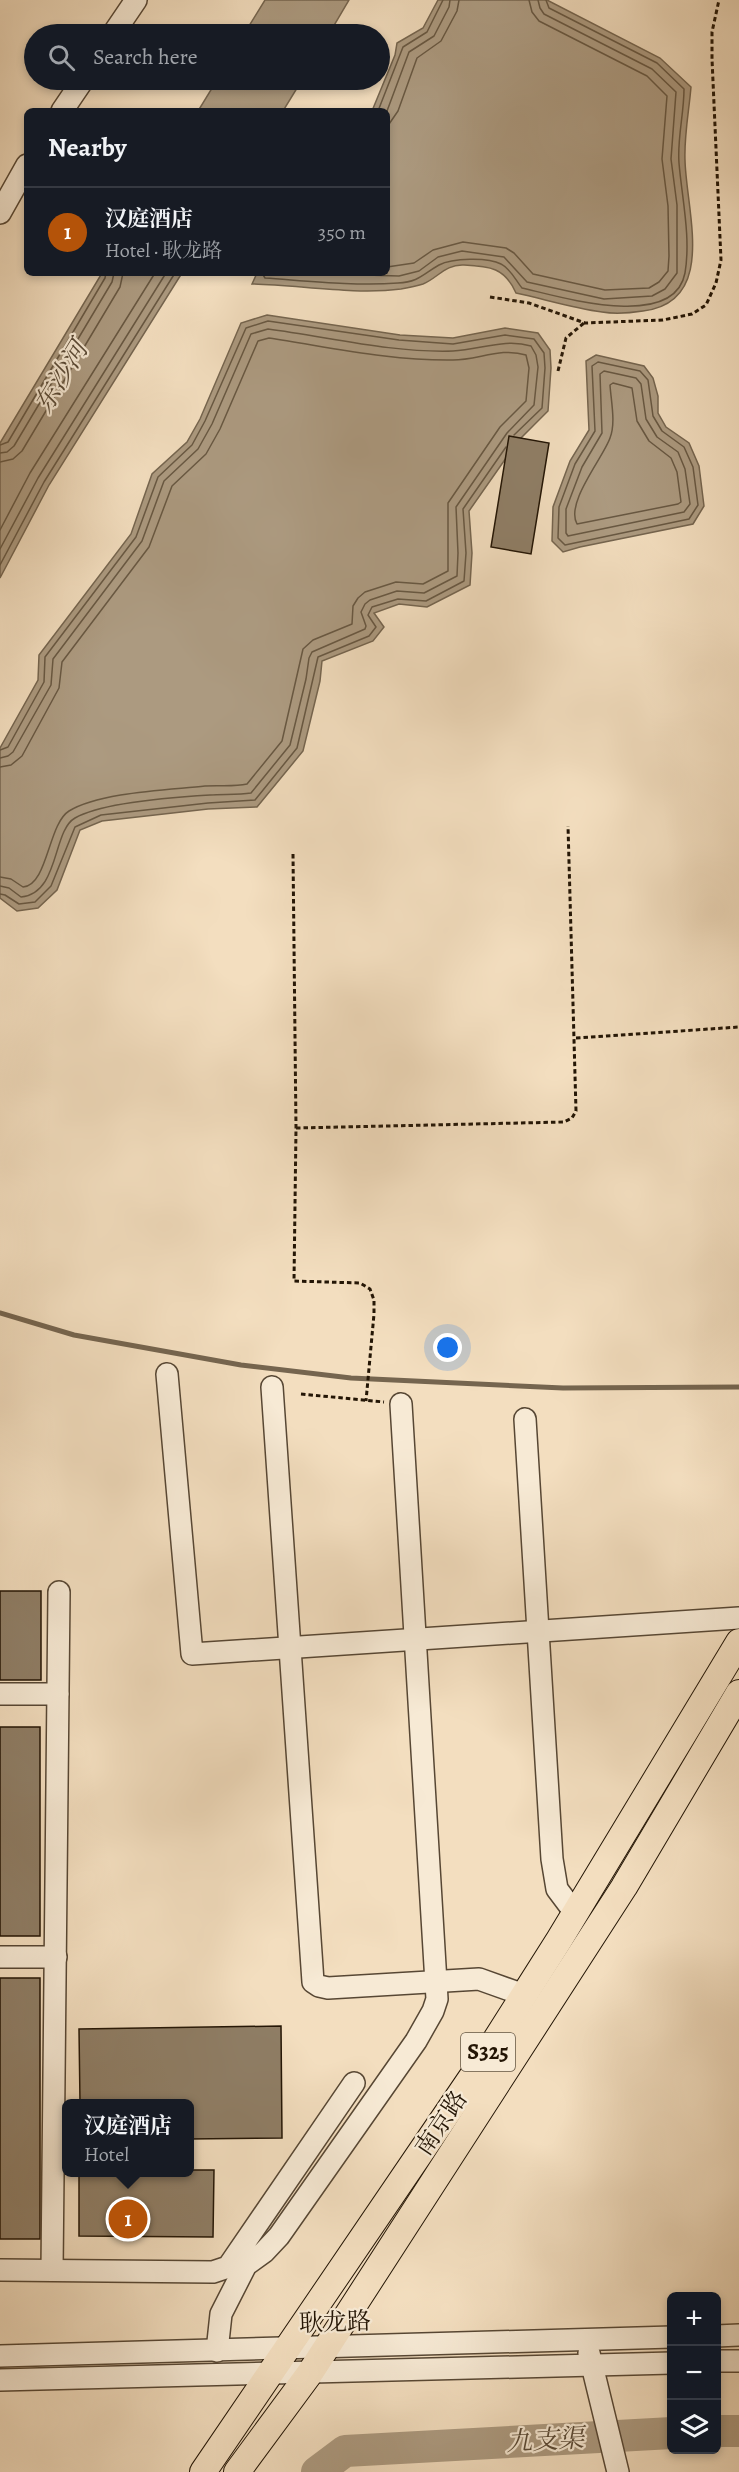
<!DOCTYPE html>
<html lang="en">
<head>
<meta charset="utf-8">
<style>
  body { margin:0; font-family:Alegreya,"Noto Serif SC",serif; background:#20242c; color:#f1f3f6 }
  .controls { position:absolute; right:18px; bottom:18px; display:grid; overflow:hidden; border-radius:9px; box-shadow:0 3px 9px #0003 }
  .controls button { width:54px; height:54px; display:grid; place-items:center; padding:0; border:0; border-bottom:2px solid #363941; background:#171b24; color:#f1f3f6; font:30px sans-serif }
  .you { position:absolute; left:448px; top:1348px; width:21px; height:21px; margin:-15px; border:4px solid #fff; border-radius:50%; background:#1a73e8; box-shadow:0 0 0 9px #1a73e833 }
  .badge { display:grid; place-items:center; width:39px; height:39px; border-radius:50%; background:#b45309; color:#fff; font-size:20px; font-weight:700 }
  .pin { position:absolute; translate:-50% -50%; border:3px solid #fff; box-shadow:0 2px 6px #0006 }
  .popup { position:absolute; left:62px; top:2099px; width:132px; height:78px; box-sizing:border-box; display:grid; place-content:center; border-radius:9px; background:#171b24; filter:drop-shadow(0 2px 4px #0005); font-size:20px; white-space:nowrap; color:#9ea1a6 }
  .popup b { font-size:22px; color:#f1f3f6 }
  .popup::after { content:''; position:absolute; left:50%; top:100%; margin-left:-12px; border:12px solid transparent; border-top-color:#171b24 }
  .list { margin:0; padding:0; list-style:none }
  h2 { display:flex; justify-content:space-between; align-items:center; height:78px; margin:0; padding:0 24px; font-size:26px }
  h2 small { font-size:20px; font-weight:400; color:#9ea1a6 }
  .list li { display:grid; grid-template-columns:39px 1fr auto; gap:18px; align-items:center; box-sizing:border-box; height:90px; padding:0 24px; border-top:2px solid #363941 }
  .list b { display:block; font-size:22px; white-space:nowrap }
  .list p { margin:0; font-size:20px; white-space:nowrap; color:#9ea1a6 }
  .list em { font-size:20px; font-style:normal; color:#9ea1a6 }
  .icon { flex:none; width:33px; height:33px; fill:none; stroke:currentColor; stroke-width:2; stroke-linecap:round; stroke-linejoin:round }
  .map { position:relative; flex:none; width:739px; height:2472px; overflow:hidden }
  .search { position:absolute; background:#171b24; box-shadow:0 3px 9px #0003; left:24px; top:24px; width:366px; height:66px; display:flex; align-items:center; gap:15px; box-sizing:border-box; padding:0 21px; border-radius:33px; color:#9ea1a6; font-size:22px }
  .panel { position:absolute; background:#171b24; box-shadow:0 3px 9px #0003; left:24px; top:108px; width:366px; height:168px; border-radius:9px }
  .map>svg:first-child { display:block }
</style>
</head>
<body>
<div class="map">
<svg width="739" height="2472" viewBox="0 0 739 2472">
  <rect width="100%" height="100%" fill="#f3debf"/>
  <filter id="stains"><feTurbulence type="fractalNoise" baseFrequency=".00333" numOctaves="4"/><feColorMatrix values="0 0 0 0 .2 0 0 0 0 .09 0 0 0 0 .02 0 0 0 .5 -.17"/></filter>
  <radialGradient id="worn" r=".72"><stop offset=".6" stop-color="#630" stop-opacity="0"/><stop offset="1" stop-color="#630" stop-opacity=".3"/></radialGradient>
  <g fill="#ac9a80" stroke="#75654f" stroke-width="1.5">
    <polygon points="265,0 349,0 329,34 244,34"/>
    <path d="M438 0H547L660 58 691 87C689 111 684 136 685 160 686 211 718 302 643 311 630 313 614 314 602 312 573 308 544 299 516 293 505 268 490 266 464 265 445 264 438 278 423 284 417 286 407 288 401 289 354 295 299 285 252 284L257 273H387V111H372L395 55 397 43 423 28Z"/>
    <polygon points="217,80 302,80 283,111 198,111"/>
    <polygon points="102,273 182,273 49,485 0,578 0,443"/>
    <polygon points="267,315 400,335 453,338 505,328 538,333 550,350 551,368 548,411 518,441 469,511 472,553 470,585 427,607 399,604 374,613 384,627 373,641 322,661 320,681 303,751 257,807 208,809 102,821 80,830 57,890 38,908 17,911 0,898 0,748 38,680 39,655 131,534 152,474 187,442 200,419 241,323"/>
    <polygon points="596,355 644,366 653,378 658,396 658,413 666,427 689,443 699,466 704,506 693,524 580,547 563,552 552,541 553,507 570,461 589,430 586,361"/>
  </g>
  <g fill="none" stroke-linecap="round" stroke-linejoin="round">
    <g stroke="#685842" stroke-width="1.5">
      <polyline points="378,111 403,47 427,32 443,0"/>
      <polyline points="387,111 409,52 434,36 449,7 450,0"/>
      <polyline points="387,127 398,111 417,58 441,41 457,11 459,0"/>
      <polyline points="387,267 414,263 433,250 463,242 506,248 514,253 533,274 605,290 649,288 659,282 668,271 669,256 668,206 662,159 667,96 647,76 539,21 532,12 529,0"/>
      <path d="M262 273 265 278C309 281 354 286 398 283 419 282 423 274 439 265 452 258 488 257 501 264 511 269 516 281 522 288 558 296 674 332 685 273 691 237 682 199 679 163 677 139 684 114 684 89L657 63 549 8 546 0"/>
      <polyline points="298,273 399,276 419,271 438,257 462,251 504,257 527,282 604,299 652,296 665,289 677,273 677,205 671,159 676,92 652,69 544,14 540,8 538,0"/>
      <polygon points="598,362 640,371 648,380 653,416 662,431 684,447 693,467 698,505 689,519 565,545 558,538 559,507 575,464 595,431 592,366"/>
      <polygon points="604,371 636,378 641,384 646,419 657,437 678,452 685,469 690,504 684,512 568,536 566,533 566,509 582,467 602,433 600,374"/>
      <path d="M613 383 632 388 637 421 649 441 671 458 677 472 681 502 678 504 577 524C565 503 603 458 610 438 616 423 611 401 610 385Z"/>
      <polyline points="0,445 8,442 105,278 106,273"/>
      <polyline points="0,453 7,452 14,446 112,282 114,273"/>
      <polyline points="0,462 13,459 22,451 120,287 123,273"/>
      <polyline points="0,530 30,473 155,273"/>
      <polyline points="0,549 38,478 166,273"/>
      <polyline points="0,565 44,482 175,273"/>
      <polyline points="0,750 8,747 44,682 45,657 136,537 158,477 192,445 205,421 246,328 268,321 399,340 453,344 505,335 534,339 544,353 545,368 542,408 514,435"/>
      <path d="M0 758 8 756 13 752 51 685 53 659 142 541 164 481 198 449 212 424 251 334 268 329C329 337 392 353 453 351 480 350 504 338 531 346L536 355 538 367 534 405 507 433 456 507 458 553 457 576 424 593 397 591 370 600 365 604 361 612 366 626 365 629 312 652 309 658 306 679 290 745 251 793C238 795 223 794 210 795 176 797 103 802 75 818 52 831 60 893 21 897L9 888 0 886"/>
      <path d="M0 767 11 765 22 756 59 688 62 662 149 547 172 486 206 454 220 429 258 341 269 338C329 347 392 361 453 360 478 360 501 347 526 355L529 368 526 401 500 427 448 503V571L423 584 396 582 365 592 358 598 353 606 352 624 313 640 303 649 282 741 247 784C234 787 219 785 205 786 168 790 100 792 69 811 48 824 48 885 23 887L11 879 0 877"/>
      <polyline points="0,894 5,895 19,904 35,902 51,886 75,827 101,815 208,803 255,800 297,748 318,657 369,636 376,627 368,615 372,607 398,599 426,601 464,581 466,553 463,509 506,447"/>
    </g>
    <polyline stroke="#75654f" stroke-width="5" points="0,1313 74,1335 241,1365 351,1378 563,1388 739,1387"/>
    <g stroke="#ac9a80" stroke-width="32">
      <polyline points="716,2431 739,2431"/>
      <polyline points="317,2472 345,2451 672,2433"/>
    </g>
  </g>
  <g fill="#8f7e66" stroke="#231505" stroke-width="1.5">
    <polygon points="509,436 549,443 531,554 491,547"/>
    <rect x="0" y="1591" width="41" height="89"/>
    <rect x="0" y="1727" width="40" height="209"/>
    <rect x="0" y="1978" width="40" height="261"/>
    <polygon points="281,2026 282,2138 189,2139 189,2103 80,2103 79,2029"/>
    <polygon points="189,2170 214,2170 213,2237 79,2236 79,2172 189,2172"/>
  </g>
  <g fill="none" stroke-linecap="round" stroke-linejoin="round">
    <defs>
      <g id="minor">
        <polyline points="113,34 136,0"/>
        <polyline points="62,111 83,80"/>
        <polyline points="0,213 27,165"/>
        <polyline points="167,1374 192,1654 739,1618"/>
        <polyline points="272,1387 313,1982 319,1986 328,1988 479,1979 524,1995"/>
        <polyline points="525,1419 552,1859 557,1889 575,1913"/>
        <polyline points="0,1694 58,1694"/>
        <polyline points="0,1957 56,1957"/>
        <polyline points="0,2270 213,2272 228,2267 354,2083"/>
        <polyline points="52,2270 59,1592"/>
        <polyline points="716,2336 739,2335"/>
        <polyline points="217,2351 221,2314 246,2265 264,2252 279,2236 416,2041 433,2011 437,1999 401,1404"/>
        <polyline points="589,2353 618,2472"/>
        <polyline points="0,2356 672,2337"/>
        <polyline points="716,2361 739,2361"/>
        <polyline points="0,2380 672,2363"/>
      </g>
      <g id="major">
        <polyline points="203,2472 476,2071 559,1940 739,1642"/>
        <polyline points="237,2472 310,2373 624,1887 739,1693"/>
      </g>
    </defs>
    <use href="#minor" stroke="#574734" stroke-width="24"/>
    <use href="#major" stroke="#231505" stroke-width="28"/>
    <g stroke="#231505" stroke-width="3" stroke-dasharray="4.5 3" stroke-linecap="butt">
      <polyline points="490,297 529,303 585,323 663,320 692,314 706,305 716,283 721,260 712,59 712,32 719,0"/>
      <polyline points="558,371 566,338 584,323"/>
      <polyline points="293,854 296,1128 294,1281 360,1283 370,1289 374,1300 374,1314 366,1401"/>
      <polyline points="576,1038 739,1027"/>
      <polyline points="296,1128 564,1122 572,1118 576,1111 568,826"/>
      <polyline points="301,1394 384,1402"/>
    </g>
    <use href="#minor" stroke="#f7ead5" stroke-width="21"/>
    <use href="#major" stroke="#f3debf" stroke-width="26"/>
  </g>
  <g text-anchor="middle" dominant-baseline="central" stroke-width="4.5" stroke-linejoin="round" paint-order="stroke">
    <rect fill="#f7ead5" stroke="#635543" stroke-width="1.5" x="461" y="2033" width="54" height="38" rx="4.5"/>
    <g font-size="22" font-weight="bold" fill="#231505">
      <text x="488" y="2052">S325</text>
    </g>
    <g font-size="24" fill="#231505" stroke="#f7ead5">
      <text transform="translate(441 2123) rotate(-56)">南京路</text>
      <text transform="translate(335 2322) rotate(-2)">耿龙路</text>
    </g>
    <g font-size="26" font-style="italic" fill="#5a4a36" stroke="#f7ead5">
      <text transform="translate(61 377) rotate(-59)">东沙河</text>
      <text transform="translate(545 2440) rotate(-3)">九支渠</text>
    </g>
  </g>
  <rect width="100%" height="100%" filter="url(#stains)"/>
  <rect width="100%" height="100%" fill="url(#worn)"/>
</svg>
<div class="controls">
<button>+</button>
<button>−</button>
<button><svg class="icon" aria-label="layers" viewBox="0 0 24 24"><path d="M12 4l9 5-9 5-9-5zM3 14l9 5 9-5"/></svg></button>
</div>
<div class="you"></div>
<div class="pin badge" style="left:128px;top:2219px">1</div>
<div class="popup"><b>汉庭酒店</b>Hotel</div>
<div class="search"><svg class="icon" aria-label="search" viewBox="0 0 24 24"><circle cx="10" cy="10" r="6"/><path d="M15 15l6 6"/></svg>Search here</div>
<section class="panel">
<h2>Nearby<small></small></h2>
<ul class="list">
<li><span class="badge">1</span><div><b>汉庭酒店</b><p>Hotel · 耿龙路</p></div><em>350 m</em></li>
</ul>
</section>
</div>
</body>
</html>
